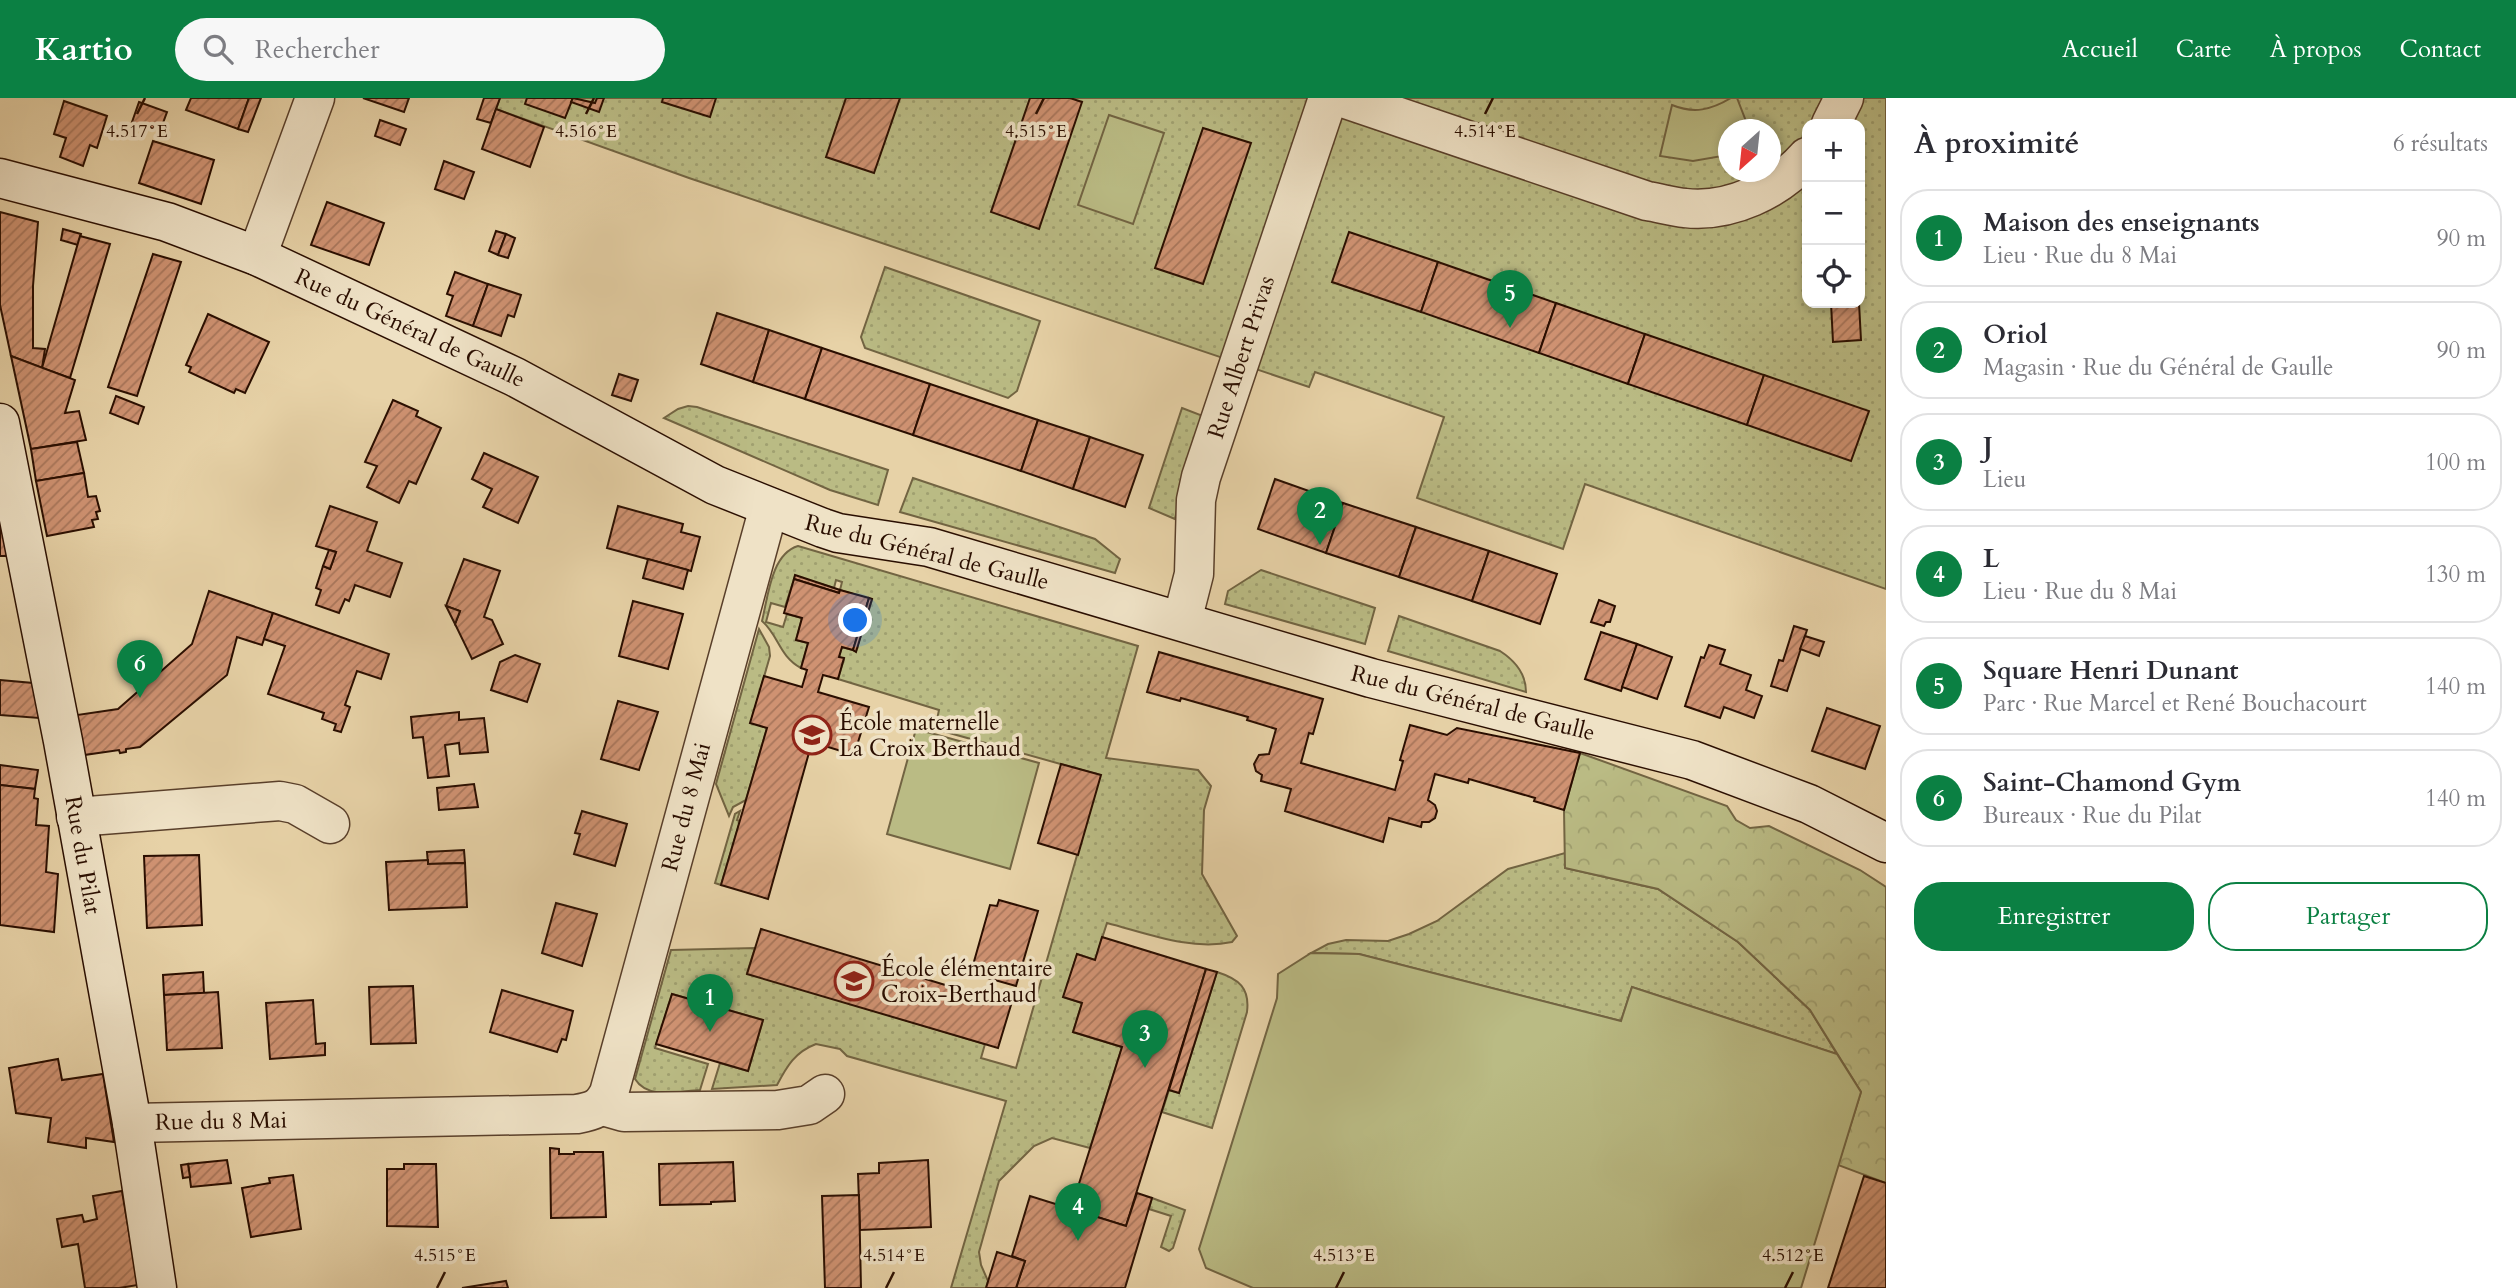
<!DOCTYPE html>
<html lang="fr">
<head>
<meta charset="utf-8">
<style>
  body { margin:0; font-family:Cardo,serif; background:#f7f7f7; color:#2b2b33 }
  .controls { position:absolute; right:21px; top:21px; display:grid; overflow:hidden; border-radius:14px; box-shadow:0 4px 10px #0003 }
  .controls button { width:63px; height:63px; display:grid; place-items:center; padding:0; border:0; border-bottom:2px solid #e1e1e2; background:#fff; color:#2b2b33; font:35px sans-serif }
  .compass { position:absolute; left:1718px; top:21px; width:63px; height:63px; border-radius:50%; background:#fff; box-shadow:0 4px 10px #0003; rotate:207deg }
  .you { position:absolute; left:856px; top:523px; width:24px; height:24px; margin:-18px; border:5px solid #fff; border-radius:50%; background:#1a73e8; box-shadow:0 0 0 10px #1a73e833 }
  .badge { display:grid; place-items:center; width:46px; height:46px; border-radius:50%; background:#0b8043; color:#fff; font-size:23px; font-weight:700 }
  .pin { position:absolute; translate:-50% -58px; filter:drop-shadow(0 2px 4px #0008) }
  .pin::after { content:''; position:absolute; top:37px; width:24px; height:21px; background:inherit; clip-path:polygon(0 0,100% 0,50% 100%) }
  .list { margin:0; padding:0; list-style:none }
  h2 { display:flex; justify-content:space-between; align-items:center; height:91px; margin:0; padding:0 28px; font-size:30px }
  h2 small { font-size:23px; font-weight:400; color:#7c7c81 }
  .list li { display:grid; grid-template-columns:46px 1fr auto; gap:21px; align-items:center; box-sizing:border-box; height:98px; margin:0 14px 14px; padding:0 14px; border:2px solid #e1e1e2; border-radius:28px }
  .list b { display:block; font-size:26px; white-space:nowrap }
  .list p { margin:0; font-size:23px; white-space:nowrap; color:#7c7c81 }
  .list em { font-size:23px; font-style:normal; color:#7c7c81 }
  .actions { display:flex; gap:14px; padding:21px 28px }
  .actions a { flex:1; padding:16px 0; border:2px solid #0b8043; border-radius:28px; text-align:center; font-size:24px; color:#0b8043 }
  .actions .main { background:#0b8043; color:#fff }
  .icon { flex:none; width:38px; height:38px; fill:none; stroke:currentColor; stroke-width:2; stroke-linecap:round; stroke-linejoin:round }
  .map { position:relative; flex:none; width:1886px; height:1190px; overflow:hidden }
  header { display:flex; align-items:center; gap:42px; box-sizing:border-box; height:98px; padding:0 35px; background:#0b8043; color:#fff }
  header strong { font-size:33px }
  nav { display:flex; gap:38px; margin-inline-start:auto; font-size:24px }
  .search { width:490px; height:63px; background:#f7f7f7; display:flex; align-items:center; gap:18px; box-sizing:border-box; padding:0 24px; border-radius:38px; color:#7c7c81; font-size:26px }
  main { display:flex }
  aside { flex:1; background:#fff }
  .map>svg:first-child { display:block }
</style>
</head>
<body>
<header>
<strong>Kartio</strong>
<div class="search"><svg class="icon" aria-label="search" viewBox="0 0 24 24"><circle cx="10" cy="10" r="6"/><path d="M15 15l6 6"/></svg>Rechercher</div>
<nav><a>Accueil</a><a>Carte</a><a>À propos</a><a>Contact</a></nav>
</header>
<main>
<div class="map">
<svg width="1886" height="1190" viewBox="0 0 1886 1190">
  <defs>
    <pattern id="grass-dots" width="8" height="8" patternUnits="userSpaceOnUse" patternTransform="scale(1.75)"><rect width="8" height="8" fill="#babb84"/><path d="M2 2h.1M6 6h.1" fill="none" stroke="#a0a070" stroke-width="1.8" stroke-linecap="round"/></pattern>
    <pattern id="forest-crowns" width="20" height="18" patternUnits="userSpaceOnUse" patternTransform="scale(1.75)"><rect width="20" height="18" fill="#babb84"/><path d="M2 6a3 3 0 1 1 6 0M12 15a3 3 0 1 1 6 0" fill="none" stroke="#a0a070"/></pattern>
    <pattern id="building-hatch" width="6" height="6" patternUnits="userSpaceOnUse" patternTransform="scale(1.75)"><rect width="6" height="6" fill="#cf9272"/><path d="M-1 1l2-2M0 6l6-6M5 7l2-2" fill="none" stroke="#a8765b"/></pattern>
  </defs>
  <rect width="100%" height="100%" fill="#e7d2a7"/>
  <filter id="stains"><feTurbulence type="fractalNoise" baseFrequency=".00286" numOctaves="4"/><feColorMatrix values="0 0 0 0 .2 0 0 0 0 .09 0 0 0 0 .02 0 0 0 .5 -.17"/></filter>
  <radialGradient id="worn" r=".72"><stop offset=".6" stop-color="#630" stop-opacity="0"/><stop offset="1" stop-color="#630" stop-opacity=".3"/></radialGradient>
  <g fill="url(#grass-dots)" stroke="#726442" stroke-width="2" fill-rule="evenodd">
    <path d="M500 0H1886V491L1585 386 1563 451 1417 400 1444 319 1315 274 1309 289 689 80 496 11ZM1807 26H1860V205H1807ZM1728 32H1770V74H1728Z"/>
    <polygon points="885,169 1040,223 1017,293 1008,300 865,250 861,239"/>
    <polygon points="688,308 697,309 888,372 878,407 830,392 664,320 678,311"/>
    <polygon points="1182,310 1203,318 1185,373 1175,421 1149,410"/>
    <polygon points="913,380 1095,441 1120,461 1115,475 900,414"/>
    <path d="M798 448 1138 548 1106 660 1198 672 1211 688 1204 712 1202 776 1237 838 1232 844C1191 853 1146 835 1107 825L1095 862 1077 856 1064 899 1082 905 1073 934 1122 949 1090 1050 1052 1040 1034 1048 999 1083 979 1154 981 1167 988 1183 986 1190H951L1006 1003 847 958 840 951 816 946C795 954 787 968 777 987L712 991 720 965 748 973 763 922 672 896 655 950 708 966 700 992C679 993 648 1002 635 981L671 852 755 850 747 875 985 946 981 960 1016 970 1100 677 935 631 939 612 838 581 844 561 839 559 842 549 856 553 872 502 840 492 842 484 836 482 834 490 795 478 785 509 771 505 766 524 783 529 787 516 802 520 796 542 808 545 801 570C779 558 779 538 762 523 768 499 771 456 798 448Z"/>
    <polygon points="1261,472 1375,510 1365,546 1225,506 1228,493"/>
    <path d="M1399 518 1500 553C1514 562 1526 576 1526 594L1388 553Z"/>
    <polygon points="759,531 769,549 770,558 751,624 767,630 746,702 733,709 729,718 716,686"/>
    <polygon points="740,713 737,722 740,723 721,787 715,785 735,716"/>
    <polygon points="1565,755 1565,770 1658,791 1738,844 1810,912 1837,956 1632,889 1621,923 1359,856 1311,855 1328,846 1346,842 1388,843 1409,836 1437,823 1508,771"/>
    <path d="M1217 874C1239 881 1250 890 1247 914L1212 1030 1162 1014 1169 992 1179 995Z"/>
    <polygon points="1152,1100 1185,1112 1173,1150 1169,1153 1161,1149 1171,1118 1149,1111"/>
  </g>
  <polygon fill="url(#forest-crowns)" stroke="#726442" stroke-width="2" points="1580,655 1727,708 1736,722 1750,730 1769,728 1860,772 1886,789 1886,1085 1838,1067 1861,994 1810,912 1738,844 1658,791 1565,770 1564,712"/>
  <g fill="#babb84" stroke="#726442" stroke-width="2">
    <path d="M1731 0H1737L1749 31 1728 32V57L1693 63 1660 58 1672 7C1694 16 1711 12 1731 0Z"/>
    <polygon points="1109,17 1164,35 1133,126 1078,107"/>
    <polygon points="916,631 1039,665 1010,771 887,736"/>
    <polygon points="1311,855 1359,856 1621,923 1632,889 1837,956 1861,994 1801,1190 1253,1190 1206,1170 1199,1151 1277,900 1278,876"/>
  </g>
  <g fill="url(#building-hatch)" stroke="#2a0e00" stroke-width="2">
    <polygon points="191,0 249,0 238,31 186,12"/>
    <polygon points="249,0 261,0 248,34 238,31"/>
    <polygon points="363,0 409,0 404,14"/>
    <polygon points="484,0 500,0 491,25 477,21"/>
    <polygon points="527,0 573,0 565,20 525,6"/>
    <polygon points="573,0 595,5 597,0 604,0 599,14 571,4"/>
    <polygon points="663,0 716,0 710,19 662,4"/>
    <polygon points="846,0 900,0 874,75 826,59"/>
    <polygon points="1030,0 1070,0 1082,4 1039,131 991,114"/>
    <polygon points="64,3 107,18 97,50 90,47 83,68 60,59 66,40 54,36"/>
    <polygon points="139,4 167,14 160,33 132,24"/>
    <polygon points="496,11 544,29 530,69 482,51"/>
    <polygon points="380,22 406,31 400,47 375,38"/>
    <polygon points="1203,30 1251,45 1203,186 1155,170"/>
    <polygon points="153,43 214,62 201,106 139,85"/>
    <polygon points="444,63 474,74 464,101 435,91"/>
    <polygon points="327,104 384,125 369,167 311,147"/>
    <polygon points="0,114 38,124 33,188 33,250 45,251 42,270 11,258 0,207"/>
    <polygon points="63,131 81,136 78,147 61,142"/>
    <polygon points="496,133 506,136 498,157 489,153"/>
    <polygon points="1349,134 1438,164 1421,214 1332,184"/>
    <polygon points="506,136 515,140 508,160 498,157"/>
    <polygon points="80,138 110,146 70,280 42,270"/>
    <polygon points="153,156 181,164 137,298 108,289"/>
    <polygon points="1438,164 1556,205 1539,255 1421,214"/>
    <polygon points="455,174 488,186 473,228 446,218 453,198 447,196"/>
    <polygon points="488,186 521,197 514,219 508,217 501,238 473,228"/>
    <polygon points="1556,205 1645,236 1628,286 1539,255"/>
    <polygon points="1831,205 1859,205 1861,242 1833,244"/>
    <polygon points="717,215 769,232 753,284 701,266"/>
    <polygon points="208,216 269,244 245,295 236,291 234,295 189,274 191,269 186,267"/>
    <polygon points="769,232 822,250 805,301 753,284"/>
    <polygon points="1645,236 1764,277 1747,327 1628,286"/>
    <polygon points="822,250 930,286 913,337 805,301"/>
    <polygon points="11,258 75,282 65,315 79,313 86,342 31,351"/>
    <polygon points="619,276 638,282 631,303 612,297"/>
    <polygon points="1764,277 1869,313 1851,363 1747,327"/>
    <polygon points="930,286 1038,322 1021,373 913,337"/>
    <polygon points="116,298 144,309 138,326 110,315"/>
    <polygon points="393,302 418,313 416,318 441,330 416,386 409,383 399,405 367,389 377,368 365,364"/>
    <polygon points="1038,322 1090,339 1073,391 1021,373"/>
    <polygon points="1090,339 1143,357 1125,409 1073,391"/>
    <polygon points="77,344 84,375 36,383 31,351"/>
    <polygon points="484,355 538,379 518,425 483,409 492,391 472,381"/>
    <polygon points="84,375 88,399 96,398 100,413 96,414 98,421 92,422 94,429 47,438 36,383"/>
    <polygon points="1275,381 1343,405 1326,455 1258,431"/>
    <polygon points="1343,405 1416,429 1399,479 1326,455"/>
    <polygon points="330,408 377,424 367,453 402,465 390,499 355,487 349,503 345,501 339,515 316,507 321,492 316,490 323,468 330,471 336,454 316,448"/>
    <polygon points="618,408 683,426 681,434 700,439 691,473 607,450"/>
    <polygon points="0,428 2,428 8,458 0,458"/>
    <polygon points="1416,429 1489,453 1472,503 1399,479"/>
    <polygon points="329,452 336,454 330,471 323,468"/>
    <polygon points="1489,453 1557,476 1540,526 1472,503"/>
    <polygon points="464,461 500,473 484,519 492,522 503,546 472,561 455,526 460,513 446,508"/>
    <polygon points="648,461 688,472 683,491 643,480"/>
    <polygon points="795,477 840,492 839,495 794,481"/>
    <polygon points="794,481 839,495 840,492 869,500 853,552 842,549 839,559 844,560 838,581 823,577 818,594 869,609 854,657 812,644 768,801 721,787 767,630 750,625 764,578 802,589 807,572 801,570 808,545 796,542 802,520 784,515"/>
    <polygon points="209,493 273,515 262,547 237,539 227,577 140,649 126,651 126,654 120,655 119,652 84,657 77,617 118,611 192,546"/>
    <polygon points="869,500 872,501 856,554 853,552"/>
    <polygon points="1599,502 1615,508 1610,524 1606,524 1604,528 1591,524"/>
    <polygon points="633,503 683,516 668,571 619,558"/>
    <polygon points="446,508 460,513 455,526"/>
    <polygon points="273,515 389,556 381,581 357,573 345,607 350,609 341,634 334,632 336,626 322,621 324,615 268,596 285,548 264,541"/>
    <polygon points="1794,528 1807,532 1787,593 1771,588 1779,562 1783,563"/>
    <polygon points="1601,534 1637,546 1621,593 1585,581"/>
    <polygon points="1805,538 1824,544 1819,558 1800,551"/>
    <polygon points="1637,546 1672,559 1657,601 1622,589"/>
    <polygon points="1709,547 1725,552 1720,566 1751,577 1746,592 1762,598 1754,620 1724,609 1720,620 1685,608 1701,559 1704,560"/>
    <polygon points="1159,554 1323,601 1313,636 1309,635 1301,665 1395,692 1403,663 1400,662 1410,627 1447,637 1457,630 1580,655 1564,712 1534,703 1535,700 1469,681 1468,685 1435,676 1428,702 1435,707 1437,713 1435,720 1429,724 1422,724 1421,729 1389,720 1383,744 1285,713 1291,691 1261,683 1262,677 1256,673 1254,666 1259,657 1269,656 1276,631 1247,622 1248,619 1181,600 1180,603 1147,594"/>
    <polygon points="515,557 540,566 527,604 491,592 500,564"/>
    <polygon points="0,582 33,585 39,620 0,617"/>
    <polygon points="618,603 658,614 639,672 601,661"/>
    <polygon points="1827,610 1880,628 1865,671 1812,653"/>
    <polygon points="459,614 459,622 484,620 488,654 460,656 459,645 445,647 449,678 428,680 423,639 413,640 411,619"/>
    <polygon points="1061,666 1101,677 1078,757 1038,745"/>
    <polygon points="0,667 38,672 35,691 0,687"/>
    <polygon points="474,686 478,709 439,712 437,690"/>
    <polygon points="0,687 35,691 34,700 38,701 36,727 49,728 46,774 58,776 54,834 0,827"/>
    <polygon points="582,713 627,726 615,768 574,756 580,736 575,735"/>
    <polygon points="464,752 465,765 428,766 427,754"/>
    <polygon points="199,757 202,827 147,830 144,758"/>
    <polygon points="428,762 428,766 465,765 467,809 389,812 386,764"/>
    <polygon points="999,802 1038,813 1016,888 977,877 979,869 973,867 990,807 997,808"/>
    <polygon points="556,805 597,816 582,868 542,855"/>
    <polygon points="761,831 1011,907 998,950 747,876"/>
    <polygon points="1102,839 1206,871 1126,1128 1071,1111 1122,949 1073,934 1082,905 1063,899 1077,856 1095,862"/>
    <polygon points="1206,871 1217,874 1179,995 1169,992"/>
    <polygon points="203,874 204,895 164,897 163,877"/>
    <polygon points="413,888 416,945 371,946 369,889"/>
    <polygon points="502,892 573,913 566,942 562,941 557,954 490,934"/>
    <polygon points="218,894 222,950 167,952 164,897"/>
    <polygon points="672,896 763,922 748,973 656,946"/>
    <polygon points="313,902 316,946 325,945 325,957 270,961 266,905"/>
    <polygon points="58,961 62,982 103,976 114,1044 86,1040 86,1050 48,1044 51,1020 16,1015 9,970"/>
    <polygon points="550,1050 559,1051 559,1056 574,1056 574,1054 603,1054 606,1119 551,1120"/>
    <polygon points="227,1062 231,1085 191,1089 188,1066"/>
    <polygon points="928,1062 931,1129 860,1132 858,1076 879,1075 879,1065"/>
    <polygon points="733,1064 735,1103 711,1104 711,1106 660,1107 659,1066"/>
    <polygon points="188,1066 190,1079 183,1080 181,1067"/>
    <polygon points="404,1066 436,1066 438,1129 387,1128 387,1071 404,1071"/>
    <polygon points="293,1077 301,1131 251,1139 242,1090 270,1085 269,1080"/>
    <polygon points="1864,1078 1886,1085 1886,1190 1828,1190"/>
    <polygon points="122,1093 138,1187 119,1190 85,1190 78,1146 62,1149 57,1121 82,1117 84,1124 97,1121 93,1098"/>
    <polygon points="1137,1095 1152,1100 1125,1190 1016,1190 1025,1163 1012,1158 1030,1098 1126,1128"/>
    <polygon points="859,1097 861,1190 825,1190 822,1098"/>
    <polygon points="997,1154 1025,1163 1016,1190 986,1190"/>
    <polygon points="506,1183 508,1190 462,1190"/>
  </g>
  <g fill="none" stroke-linecap="round" stroke-linejoin="round">
    <defs>
      <g id="street">
        <path d="M1343 0 1647 103C1660 105 1673 109 1685 110 1730 115 1778 92 1807 59"/>
        <polyline points="1831,26 1844,0"/>
        <polyline points="257,158 315,0"/>
        <polyline points="1182,523 1194,476 1196,402 1201,379 1328,0"/>
        <polyline points="76,719 280,703 295,706 330,726"/>
        <polyline points="603,1008 624,1014 778,1012 809,1007 825,996"/>
        <path d="M132 1025 577 1016C593 1013 601 1011 609 995L769 409"/>
      </g>
      <g id="secondary">
        <polyline points="0,80 167,124 257,158 515,279 715,387 823,430 838,435 929,449 1371,580 1692,662 1809,706 1886,745"/>
        <polyline points="0,325 63,643 132,1025 157,1190"/>
      </g>
    </defs>
    <use href="#street" stroke="#593f2a" stroke-width="41"/>
    <use href="#secondary" stroke="#2a0e00" stroke-width="41"/>
    <use href="#street" stroke="#efe2c6" stroke-width="38"/>
    <use href="#secondary" stroke="#efe2c6" stroke-width="38"/>
  </g>
  <path fill="none" stroke="#2a0e00" stroke-width="2.5" d="M137 16 145 0M586 16 594 0M1036 16 1044 0M1485 16 1493 0M437 1190 445 1174M886 1190 894 1174M1336 1190 1344 1174M1785 1190 1793 1174"/>
  <defs>
    <symbol id="school-ring" viewBox="-11 -11 22 22"><circle r="9.5" fill="#efe2c6" stroke="#8f2418" stroke-width="1.5"/><path d="M0-5L7-2L0 1L-7-2ZM-4 1L0 2.5L4 1V4Q0 6-4 4Z" fill="#8f2418"/></symbol>
  </defs>
  <g fill-rule="evenodd">
    <use href="#school-ring" x="790" y="615" width="44" height="44"/>
    <use href="#school-ring" x="832" y="861" width="44" height="44"/>
  </g>
  <g text-anchor="middle" dominant-baseline="central" stroke-width="7" stroke-linejoin="round" paint-order="stroke">
    <g font-size="23" fill="#2a0e00" stroke="#efe2c6">
      <text transform="translate(410 230) rotate(25)">Rue du Général de Gaulle</text>
      <text transform="translate(1241 259) rotate(-72)">Rue Albert Privas</text>
      <text transform="translate(927 454) rotate(14)">Rue du Général de Gaulle</text>
      <text transform="translate(1473 605) rotate(14)">Rue du Général de Gaulle</text>
      <text transform="translate(686 709) rotate(-75)">Rue du 8 Mai</text>
      <text transform="translate(83 757) rotate(80)">Rue du Pilat</text>
      <text transform="translate(221 1023) rotate(-1)">Rue du 8 Mai</text>
    </g>
    <g font-size="23" fill="#2a0e00" stroke="#efe2c6" text-anchor="start">
      <text x="839" y="624">École maternelle<tspan x="839" dy="26">La Croix Berthaud</tspan></text>
      <text x="881" y="870">École élémentaire<tspan x="881" dy="26">Croix-Berthaud</tspan></text>
    </g>
  </g>
  <g font-size="18" text-anchor="middle" fill="#2a0e00" stroke="#efe2c6" stroke-width="7" stroke-linejoin="round" paint-order="stroke">
    <text x="137" y="39">4.517°E</text>
    <text x="586" y="39">4.516°E</text>
    <text x="1036" y="39">4.515°E</text>
    <text x="1485" y="39">4.514°E</text>
    <text x="445" y="1163">4.515°E</text>
    <text x="894" y="1163">4.514°E</text>
    <text x="1344" y="1163">4.513°E</text>
    <text x="1793" y="1163">4.512°E</text>
  </g>
  <rect width="100%" height="100%" filter="url(#stains)"/>
  <rect width="100%" height="100%" fill="url(#worn)"/>
</svg>
<div class="controls">
<button>+</button>
<button>−</button>
<button><svg class="icon" aria-label="locate" viewBox="0 0 24 24"><circle cx="12" cy="12" r="6"/><path d="M12 2v4M12 18v4M2 12h4M18 12h4"/></svg></button>
</div>
<svg class="compass" viewBox="-18 -18 36 36"><path d="M0-13l5 13h-10z" fill="#e53935"/><path d="M0 13l5-13h-10z" fill="#7c7c81"/></svg>
<div class="you"></div>
<div class="pin badge" style="left:710px;top:934px">1</div>
<div class="pin badge" style="left:1320px;top:447px">2</div>
<div class="pin badge" style="left:1145px;top:970px">3</div>
<div class="pin badge" style="left:1078px;top:1143px">4</div>
<div class="pin badge" style="left:1510px;top:230px">5</div>
<div class="pin badge" style="left:140px;top:600px">6</div>
</div>
<aside>
<h2>À proximité<small>6 résultats</small></h2>
<ul class="list">
<li><span class="badge">1</span><div><b>Maison des enseignants</b><p>Lieu · Rue du 8 Mai</p></div><em>90 m</em></li>
<li><span class="badge">2</span><div><b>Oriol</b><p>Magasin · Rue du Général de Gaulle</p></div><em>90 m</em></li>
<li><span class="badge">3</span><div><b>J</b><p>Lieu</p></div><em>100 m</em></li>
<li><span class="badge">4</span><div><b>L</b><p>Lieu · Rue du 8 Mai</p></div><em>130 m</em></li>
<li><span class="badge">5</span><div><b>Square Henri Dunant</b><p>Parc · Rue Marcel et René Bouchacourt</p></div><em>140 m</em></li>
<li><span class="badge">6</span><div><b>Saint-Chamond Gym</b><p>Bureaux · Rue du Pilat</p></div><em>140 m</em></li>
</ul>
<div class="actions"><a class="main">Enregistrer</a><a>Partager</a></div>
</aside>
</main>
</body>
</html>
